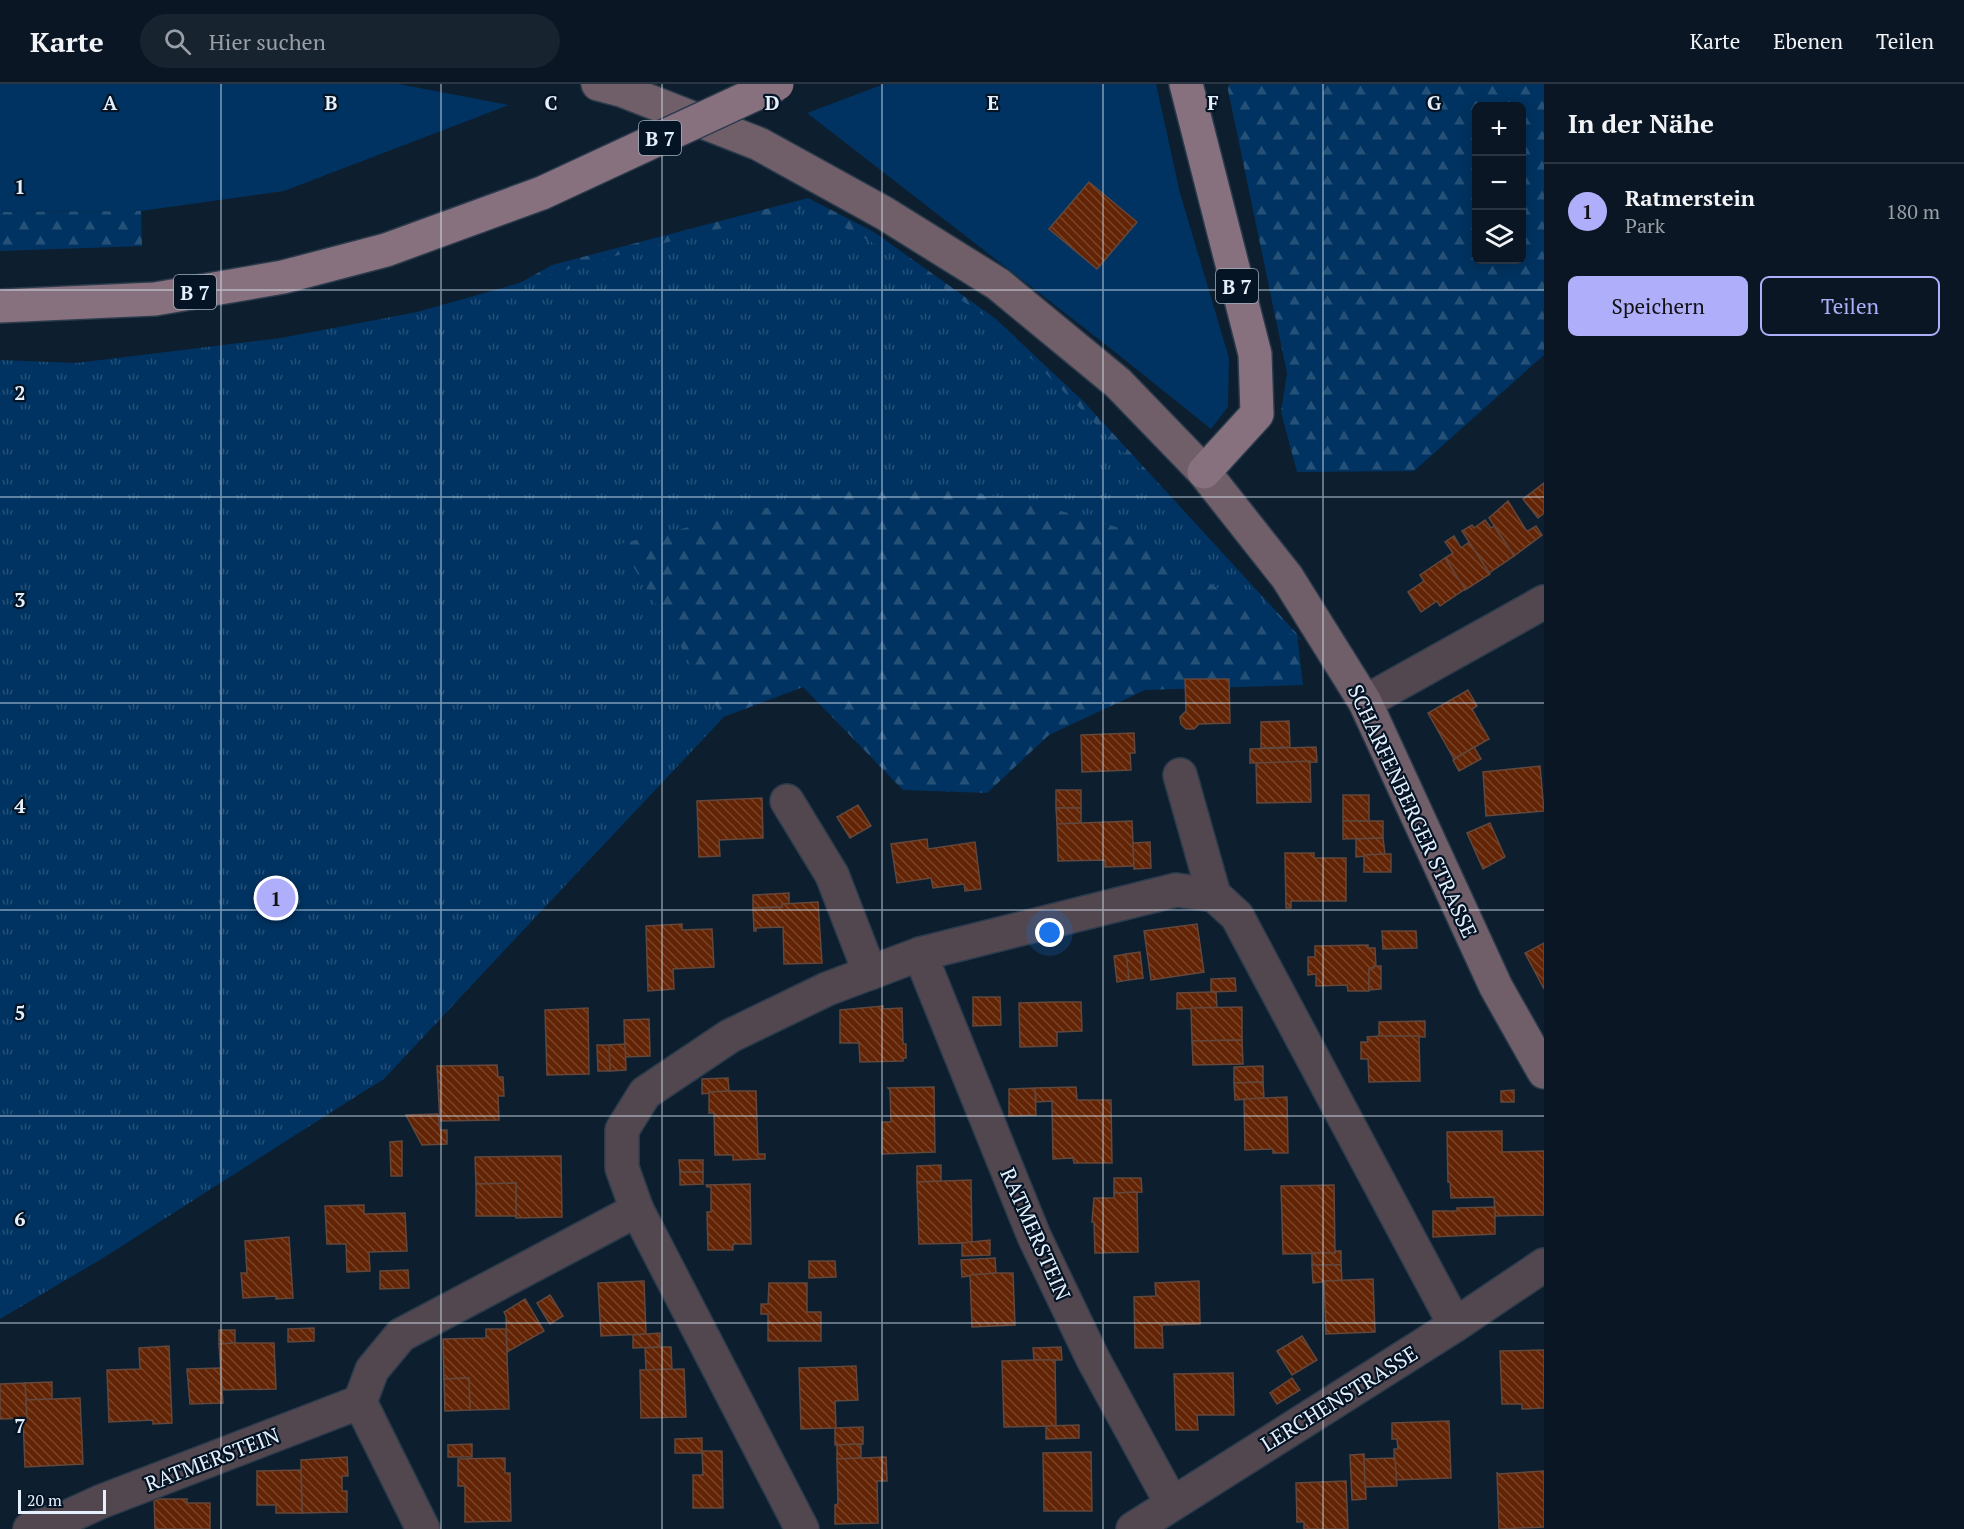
<!DOCTYPE html>
<html lang="de">
<head>
<meta charset="utf-8">
<style>
  body { margin:0; font-family:"PT Serif",serif; background:#182330; color:#f1f3f6 }
  .controls { position:absolute; right:18px; top:18px; display:grid; overflow:hidden; border-radius:9px; box-shadow:0 3px 15px #0003 }
  .controls button { width:54px; height:54px; display:grid; place-items:center; padding:0; border:0; border-bottom:2px solid #2a3541; background:#0a1623; color:#f1f3f6; font:30px sans-serif }
  .scale { position:absolute; left:18px; bottom:15px; width:88px; box-sizing:border-box; padding-left:6px; border:3px solid #e5f0fc; border-top:0; font-size:16px; line-height:21px; white-space:nowrap; color:#e5f0fc; -webkit-text-stroke:4px #051425; paint-order:stroke }
  .you { position:absolute; left:1050px; top:849px; width:21px; height:21px; margin:-15px; border:4px solid #fff; border-radius:50%; background:#1a73e8; box-shadow:0 0 0 9px #1a73e833 }
  .badge { display:grid; place-items:center; width:39px; height:39px; border-radius:50%; background:#afaefa; color:#111; font-size:20px; font-weight:700 }
  .pin { position:absolute; translate:-50% -50%; border:3px solid #fff; box-shadow:0 2px 6px #0006 }
  .list { margin:0; padding:0; list-style:none }
  h2 { display:flex; justify-content:space-between; align-items:center; height:78px; margin:0; padding:0 24px; font-size:26px }
  h2 small { font-size:20px; font-weight:400; color:#999fa6 }
  .list li { display:grid; grid-template-columns:39px 1fr auto; gap:18px; align-items:center; box-sizing:border-box; height:96px; padding:0 24px; border-top:2px solid #2a3541 }
  .list b { display:block; font-size:22px; white-space:nowrap }
  .list p { margin:0; font-size:20px; white-space:nowrap; color:#999fa6 }
  .list em { font-size:20px; font-style:normal; color:#999fa6 }
  .actions { display:flex; gap:12px; padding:18px 24px }
  .actions a { flex:1; padding:14px 0; border:2px solid #afaefa; border-radius:9px; text-align:center; font-size:21px; color:#afaefa }
  .actions .main { background:#afaefa; color:#111 }
  .icon { flex:none; width:33px; height:33px; fill:none; stroke:currentColor; stroke-width:2; stroke-linecap:round; stroke-linejoin:round }
  .map { position:relative; flex:none; width:1544px; height:1445px; overflow:hidden }
  header { display:flex; align-items:center; gap:36px; box-sizing:border-box; height:84px; padding:0 30px; background:#0a1623; border-bottom:2px solid #2a3541 }
  header strong { font-size:28px }
  nav { display:flex; gap:33px; margin-inline-start:auto; font-size:21px }
  .search { width:420px; height:54px; background:#182330; display:flex; align-items:center; gap:15px; box-sizing:border-box; padding:0 21px; border-radius:33px; color:#999fa6; font-size:22px }
  main { display:flex }
  aside { flex:1; background:#0a1623 }
  .map>svg:first-child { display:block }
</style>
</head>
<body>
<header>
<strong>Karte</strong>
<div class="search"><svg class="icon" aria-label="search" viewBox="0 0 24 24"><circle cx="10" cy="10" r="6"/><path d="M15 15l6 6"/></svg>Hier suchen</div>
<nav><a>Karte</a><a>Ebenen</a><a>Teilen</a></nav>
</header>
<main>
<div class="map">
<svg width="1544" height="1445" viewBox="0 0 1544 1445">
  <defs>
    <pattern id="forest-firs" width="22" height="20" patternUnits="userSpaceOnUse" patternTransform="scale(1.5)"><rect width="22" height="20" fill="#003361"/><path d="M5 1l3.5 6h-7zM16 11l3.5 6h-7z" fill="#255179"/></pattern>
    <pattern id="park-tufts" width="24" height="20" patternUnits="userSpaceOnUse" patternTransform="scale(1.5)"><rect width="24" height="20" fill="#003361"/><path d="M3 7l-1-3M5 7V3M7 7l1-3M15 17l-1-3M17 17v-4M19 17l1-3" fill="none" stroke="#255179"/></pattern>
    <pattern id="building-back-hatch" width="6" height="6" patternUnits="userSpaceOnUse" patternTransform="scale(1.5)"><rect width="6" height="6" fill="#622404"/><path d="M-1 5l2 2M0 0l6 6M5-1l2 2" fill="none" stroke="#78442a"/></pattern>
  </defs>
  <rect width="100%" height="100%" fill="#0d1e2f"/>
  <g fill="#003361">
    <polygon points="0,0 399,0 509,21 284,107 141,127 0,128"/>
    <polygon points="884,0 1156,0 1180,109 1229,274 1228,323 1211,345 1110,264 807,29"/>
  </g>
  <g fill="url(#forest-firs)" fill-rule="evenodd">
    <path d="M1229 0H1544V271L1414 387 1297 388 1281 328 1287 289 1228 6ZM1476 22H1522V176H1476Z"/>
    <polygon points="808,114 874,148 996,235 1085,319 1297,550 1303,601 1145,606 1049,651 987,709 903,706 803,603 721,634 384,995 0,1232 0,655 451,237 552,181"/>
    <polygon points="141,127 142,162 0,167 0,128"/>
  </g>
  <polygon fill="url(#park-tufts)" points="807,123 895,171 999,242 1129,374 1302,557 1123,445 1054,425 965,406 883,404 823,410 620,460 723,634 383,995 103,1174 0,1235 0,276 76,279 281,254 417,228 640,165"/>
  <g fill="url(#building-back-hatch)" stroke="#62473c" stroke-width="1.5">
    <polygon points="1089,98 1137,138 1097,185 1049,145"/>
    <polygon points="1544,399 1544,429 1538,434 1523,415"/>
    <polygon points="1508,417 1526,446 1528,447 1536,442 1542,451 1514,472 1489,434"/>
    <polygon points="1485,436 1491,444 1494,442 1514,472 1489,489 1462,447 1472,441 1474,444"/>
    <polygon points="1454,452 1461,464 1469,458 1490,490 1465,506 1445,474 1453,469 1445,458"/>
    <polygon points="1445,474 1465,505 1440,522 1437,517 1421,528 1408,508 1424,497 1420,491"/>
    <polygon points="1185,595 1229,595 1230,639 1199,640 1194,645 1186,645 1181,640 1180,633 1186,627"/>
    <polygon points="1468,606 1477,622 1472,625 1489,655 1454,675 1428,629"/>
    <polygon points="1289,637 1290,663 1261,664 1261,638"/>
    <polygon points="1134,649 1135,669 1130,669 1131,686 1082,688 1081,651"/>
    <polygon points="1316,663 1317,678 1250,679 1250,665"/>
    <polygon points="1474,663 1481,675 1459,687 1453,676"/>
    <polygon points="1310,677 1311,718 1257,719 1256,679"/>
    <polygon points="1540,682 1544,727 1486,732 1483,688"/>
    <rect x="1056" y="706" width="25" height="18"/>
    <rect x="1343" y="711" width="26" height="26"/>
    <polygon points="762,714 763,754 719,756 720,772 699,773 697,717"/>
    <polygon points="858,721 871,742 850,754 837,733"/>
    <polygon points="1056,724 1081,724 1081,739 1057,740"/>
    <polygon points="1132,737 1134,782 1105,783 1105,776 1058,777 1057,740"/>
    <polygon points="1343,737 1383,737 1383,754 1343,755"/>
    <polygon points="1490,739 1505,773 1483,785 1467,749"/>
    <polygon points="1383,754 1385,770 1356,773 1356,755"/>
    <polygon points="927,755 928,765 975,758 981,805 965,807 964,800 933,804 931,794 897,799 891,760"/>
    <polygon points="1150,758 1151,784 1134,785 1133,759"/>
    <polygon points="1285,769 1314,769 1314,774 1346,774 1346,817 1291,817 1291,824 1286,824"/>
    <polygon points="1385,770 1391,770 1391,788 1364,788 1364,771"/>
    <polygon points="789,809 789,820 782,820 782,823 753,824 753,811"/>
    <polygon points="818,818 822,879 784,880 783,843 756,844 756,847 754,847 753,824 782,823 782,820"/>
    <polygon points="682,840 682,846 712,845 714,883 673,885 674,905 648,907 646,842"/>
    <polygon points="1197,840 1204,888 1151,896 1144,847"/>
    <polygon points="1382,847 1416,847 1417,864 1383,865"/>
    <polygon points="1544,859 1544,905 1525,869"/>
    <polygon points="1368,861 1368,864 1375,864 1376,882 1369,885 1369,907 1348,907 1347,901 1316,902 1316,890 1308,891 1308,873 1315,873 1315,862"/>
    <polygon points="1140,868 1143,894 1129,896 1126,870"/>
    <polygon points="1126,870 1129,896 1117,898 1114,872"/>
    <polygon points="1374,882 1381,882 1381,905 1369,906 1369,885 1374,884"/>
    <polygon points="1235,894 1236,907 1211,908 1211,895"/>
    <polygon points="1211,908 1216,908 1217,924 1177,925 1177,909"/>
    <polygon points="973,913 1000,913 1001,941 973,942"/>
    <polygon points="1056,918 1081,918 1082,947 1057,948 1057,962 1020,963 1019,919"/>
    <polygon points="883,922 883,925 902,924 903,960 906,960 906,974 903,974 903,977 860,978 859,959 840,959 840,926"/>
    <polygon points="1242,923 1242,956 1192,957 1191,924"/>
    <polygon points="588,924 589,990 547,991 545,926"/>
    <polygon points="649,935 650,972 625,973 624,936"/>
    <polygon points="1425,937 1425,953 1379,952 1379,938"/>
    <polygon points="1379,952 1419,952 1420,997 1369,998 1368,975 1361,975 1361,958 1368,958 1367,953"/>
    <polygon points="1242,956 1243,980 1193,981 1192,957"/>
    <polygon points="625,960 626,986 610,987 609,961"/>
    <polygon points="597,961 609,961 610,987 598,987"/>
    <polygon points="497,981 498,993 503,993 504,1012 498,1012 499,1036 440,1037 437,982"/>
    <polygon points="1263,982 1263,998 1234,999 1234,983"/>
    <polygon points="728,994 729,1007 702,1010 702,995"/>
    <polygon points="1263,998 1264,1014 1235,1016 1234,999"/>
    <polygon points="934,1003 935,1068 882,1070 882,1038 891,1038 890,1006 888,1004"/>
    <polygon points="1076,1003 1077,1016 1111,1016 1112,1079 1074,1079 1073,1074 1053,1075 1052,1017 1036,1018 1035,1004"/>
    <polygon points="1035,1004 1036,1031 1009,1032 1009,1005"/>
    <polygon points="1514,1006 1514,1018 1501,1018 1501,1007"/>
    <polygon points="729,1007 756,1007 758,1070 765,1070 765,1075 733,1076 733,1071 715,1071 714,1029 709,1029 709,1008"/>
    <polygon points="1287,1013 1288,1069 1273,1069 1273,1065 1245,1066 1244,1015"/>
    <polygon points="438,1030 440,1046 447,1046 447,1060 422,1061 406,1031"/>
    <polygon points="1502,1047 1502,1068 1544,1067 1544,1131 1495,1132 1494,1113 1451,1114 1450,1098 1448,1098 1447,1048"/>
    <polygon points="402,1057 402,1092 391,1092 390,1058"/>
    <polygon points="561,1072 562,1133 516,1134 516,1099 476,1100 475,1073"/>
    <polygon points="679,1076 703,1076 703,1088 680,1088"/>
    <polygon points="941,1081 941,1097 917,1098 917,1082"/>
    <polygon points="680,1088 703,1088 703,1100 680,1101"/>
    <polygon points="1114,1094 1141,1094 1142,1108 1114,1109"/>
    <polygon points="971,1096 972,1159 919,1160 917,1098"/>
    <polygon points="516,1099 516,1132 476,1132 476,1100"/>
    <polygon points="750,1100 751,1160 733,1160 733,1166 708,1166 707,1128 711,1128 711,1103 707,1103 706,1101"/>
    <polygon points="1334,1101 1335,1169 1283,1170 1281,1102"/>
    <polygon points="1137,1108 1138,1168 1095,1169 1094,1138 1092,1138 1094,1114 1114,1114 1114,1109"/>
    <polygon points="364,1121 364,1130 405,1129 407,1167 369,1168 370,1187 347,1188 346,1160 327,1160 325,1122"/>
    <polygon points="1495,1123 1495,1150 1433,1153 1433,1127 1457,1127 1457,1124"/>
    <polygon points="289,1153 293,1214 276,1215 276,1212 243,1214 241,1189 247,1189 245,1157"/>
    <polygon points="990,1156 990,1171 962,1172 962,1159"/>
    <polygon points="1335,1167 1341,1167 1341,1181 1312,1181 1312,1169 1335,1169"/>
    <polygon points="995,1174 996,1189 962,1193 961,1176"/>
    <polygon points="809,1177 835,1177 836,1193 809,1194"/>
    <polygon points="1312,1181 1341,1181 1342,1196 1313,1199"/>
    <polygon points="408,1186 409,1204 380,1205 380,1187"/>
    <polygon points="996,1189 1013,1189 1015,1241 972,1243 970,1191"/>
    <polygon points="1373,1195 1375,1248 1326,1250 1324,1197"/>
    <polygon points="644,1197 646,1250 601,1252 598,1199"/>
    <polygon points="1199,1197 1200,1240 1162,1241 1163,1264 1135,1264 1134,1213 1156,1212 1155,1199"/>
    <polygon points="769,1199 807,1199 807,1228 821,1228 821,1257 768,1257 768,1230 761,1230 761,1220 768,1220"/>
    <polygon points="550,1211 563,1232 550,1240 537,1219"/>
    <polygon points="525,1215 544,1247 507,1268 506,1232 504,1228"/>
    <polygon points="314,1244 314,1257 288,1258 288,1245"/>
    <polygon points="486,1245 506,1245 509,1325 470,1326 469,1294 444,1295 443,1255 486,1254"/>
    <polygon points="219,1246 235,1246 235,1259 219,1260"/>
    <polygon points="660,1249 660,1263 633,1264 633,1251"/>
    <polygon points="1302,1252 1317,1276 1292,1291 1277,1267"/>
    <polygon points="235,1259 274,1259 276,1305 222,1306 219,1260"/>
    <polygon points="169,1262 172,1339 153,1340 153,1336 109,1338 107,1286 140,1285 139,1264"/>
    <polygon points="660,1263 671,1263 672,1285 646,1286 645,1264"/>
    <polygon points="1061,1263 1062,1276 1034,1276 1033,1264"/>
    <polygon points="1544,1266 1544,1324 1522,1325 1522,1320 1502,1320 1500,1267"/>
    <polygon points="1034,1276 1055,1276 1056,1342 1004,1343 1002,1277"/>
    <polygon points="856,1282 858,1316 835,1317 836,1344 801,1345 799,1284"/>
    <polygon points="220,1284 223,1319 190,1320 187,1285"/>
    <polygon points="684,1285 686,1333 641,1334 640,1286"/>
    <polygon points="1233,1289 1234,1331 1197,1331 1198,1346 1176,1346 1174,1290"/>
    <polygon points="469,1294 470,1326 445,1327 444,1295"/>
    <polygon points="1292,1294 1300,1306 1277,1320 1270,1309"/>
    <polygon points="52,1298 52,1315 26,1316 25,1299"/>
    <polygon points="25,1299 27,1334 0,1335 0,1300"/>
    <polygon points="80,1314 83,1380 25,1383 23,1334 27,1334 26,1316"/>
    <polygon points="1449,1337 1451,1394 1395,1396 1394,1365 1398,1365 1397,1355 1392,1355 1392,1339"/>
    <polygon points="1079,1341 1079,1354 1046,1355 1046,1342"/>
    <polygon points="863,1343 863,1360 835,1361 835,1344"/>
    <polygon points="702,1354 702,1369 675,1369 675,1355"/>
    <polygon points="472,1360 472,1373 448,1373 448,1361"/>
    <polygon points="861,1360 861,1374 837,1375 837,1361"/>
    <polygon points="702,1367 722,1367 723,1424 693,1424 693,1391 703,1391"/>
    <polygon points="1091,1368 1092,1427 1044,1427 1043,1369"/>
    <polygon points="1364,1370 1366,1415 1352,1416 1350,1371"/>
    <polygon points="347,1373 348,1392 342,1392 342,1407 347,1407 347,1428 302,1429 301,1376"/>
    <polygon points="886,1373 887,1397 877,1397 878,1439 835,1440 835,1421 838,1420 837,1375"/>
    <polygon points="505,1374 505,1389 510,1389 511,1437 465,1438 465,1402 458,1402 458,1375"/>
    <polygon points="1395,1374 1397,1402 1365,1403 1364,1375"/>
    <polygon points="301,1386 302,1429 276,1429 276,1421 257,1421 257,1387"/>
    <polygon points="1544,1387 1544,1443 1499,1445 1497,1388 1498,1390"/>
    <polygon points="1346,1397 1348,1445 1304,1445 1304,1438 1297,1438 1296,1399"/>
    <polygon points="154,1415 187,1415 187,1419 210,1419 210,1445 155,1445"/>
  </g>
  <g fill="none" stroke-linecap="round" stroke-linejoin="round">
    <defs>
      <g id="street">
        <polyline points="1365,618 1544,518"/>
        <polyline points="1180,691 1214,811"/>
        <polyline points="787,717 832,791 870,889"/>
        <polyline points="920,870 1034,1152 1093,1275 1172,1420"/>
        <polyline points="637,1126 802,1445"/>
        <polyline points="360,1318 423,1445"/>
        <polyline points="30,1445 65,1434"/>
        <polyline points="63,1445 65,1434 100,1418 360,1318 372,1286 401,1251 637,1126 622,1084 622,1046 645,1009 730,952 827,905 920,870 1176,806 1214,811 1237,832 1455,1241"/>
        <polyline points="1133,1445 1455,1241 1544,1181"/>
      </g>
      <polyline id="secondary" points="598,0 621,6 759,60 884,129 998,200 1118,299 1204,388 1287,493 1365,618 1496,903 1544,988"/>
      <g id="primary">
        <polyline points="1186,0 1255,270 1257,330 1204,388"/>
        <polyline points="0,222 155,215 283,193 386,166 542,109"/>
      </g>
    </defs>
    <use href="#street" stroke="#2b3b4c" stroke-width="36"/>
    <use href="#secondary" stroke="#2b3b4c" stroke-width="36"/>
    <use href="#primary" stroke="#2b3b4c" stroke-width="36"/>
    <use href="#street" stroke="#52474e" stroke-width="33"/>
    <use href="#secondary" stroke="#705e69" stroke-width="33"/>
    <use href="#primary" stroke="#87717e" stroke-width="33"/>
    <defs>
      <polyline id="primary-bridge" points="542,109 777,0"/>
    </defs>
    <use href="#primary-bridge" stroke="#2b3b4c" stroke-width="36" stroke-linecap="butt"/>
    <use href="#primary-bridge" stroke="#87717e" stroke-width="33"/>
  </g>
  <path fill="none" stroke="#e5f0fc" stroke-width="1.5" stroke-opacity="0.55" d="M221 0V1445M441 0V1445M662 0V1445M882 0V1445M1103 0V1445M1323 0V1445M0 206H1544M0 413H1544M0 619H1544M0 826H1544M0 1032H1544M0 1239H1544"/>
  <g text-anchor="middle" dominant-baseline="central" stroke-width="4.5" stroke-linejoin="round" paint-order="stroke">
    <g fill="#051425" stroke="#a2aebc" stroke-width="1.5">
      <rect x="639" y="37" width="42" height="34" rx="4.5"/>
      <rect x="1216" y="185" width="42" height="34" rx="4.5"/>
      <rect x="174" y="191" width="42" height="34" rx="4.5"/>
    </g>
    <g font-size="20" font-weight="bold" fill="#e5f0fc">
      <text x="660" y="54">B 7</text>
      <text x="1237" y="202">B 7</text>
      <text x="195" y="208">B 7</text>
    </g>
    <g font-size="21" fill="#e5f0fc" stroke="#051425">
      <text transform="translate(1413 727) rotate(65)">SCHARFENBERGER STRASSE</text>
      <text transform="translate(1036 1150) rotate(66)">RATMERSTEIN</text>
      <text transform="translate(1339 1314) rotate(-32)">LERCHENSTRASSE</text>
      <text transform="translate(212 1375) rotate(-21)">RATMERSTEIN</text>
    </g>
  </g>
  <g font-size="20" text-anchor="middle" font-weight="bold" fill="#e5f0fc" stroke="#051425" stroke-width="4.5" stroke-linejoin="round" paint-order="stroke">
    <text x="110" y="26">A</text>
    <text x="331" y="26">B</text>
    <text x="551" y="26">C</text>
    <text x="772" y="26">D</text>
    <text x="993" y="26">E</text>
    <text x="1213" y="26">F</text>
    <text x="1434" y="26">G</text>
    <text x="20" y="110">1</text>
    <text x="20" y="316">2</text>
    <text x="20" y="523">3</text>
    <text x="20" y="729">4</text>
    <text x="20" y="936">5</text>
    <text x="20" y="1142">6</text>
    <text x="20" y="1349">7</text>
  </g>
</svg>
<div class="controls">
<button>+</button>
<button>−</button>
<button><svg class="icon" aria-label="layers" viewBox="0 0 24 24"><path d="M12 4l9 5-9 5-9-5zM3 14l9 5 9-5"/></svg></button>
</div>
<div class="scale">20 m</div>
<div class="you"></div>
<div class="pin badge" style="left:276px;top:814px">1</div>
</div>
<aside>
<h2>In der Nähe<small></small></h2>
<ul class="list">
<li><span class="badge">1</span><div><b>Ratmerstein</b><p>Park</p></div><em>180 m</em></li>
</ul>
<div class="actions"><a class="main">Speichern</a><a>Teilen</a></div>
</aside>
</main>
</body>
</html>
